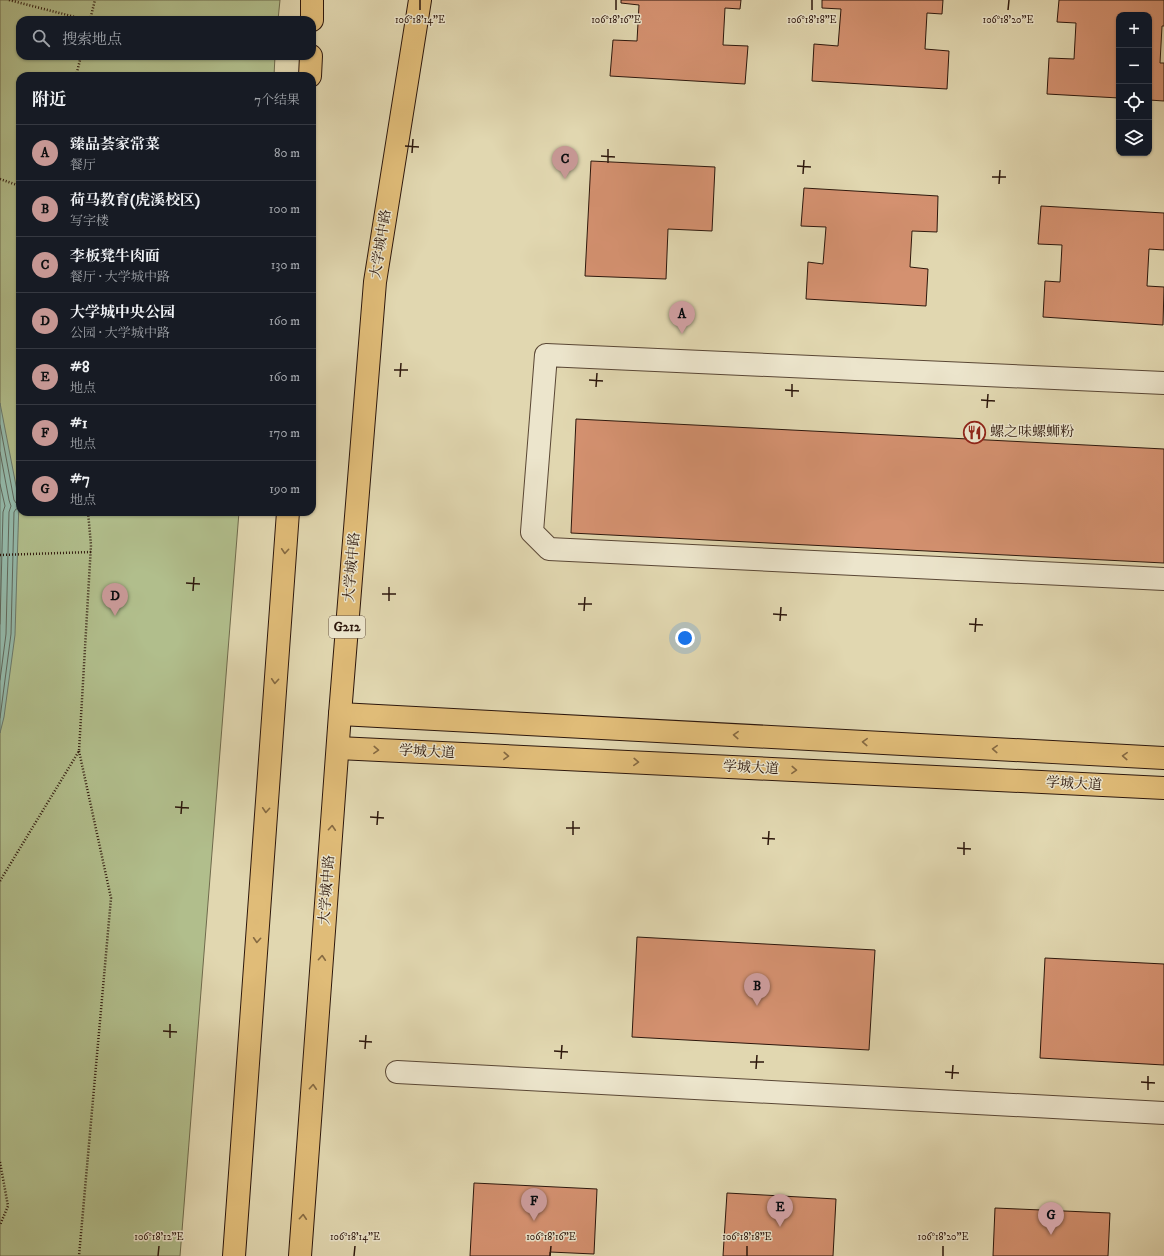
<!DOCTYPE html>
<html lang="zh">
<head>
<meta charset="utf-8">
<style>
  body { margin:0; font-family:"IM FELL DW Pica","Noto Serif SC",serif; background:#20242c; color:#f1f3f6 }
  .controls { position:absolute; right:12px; top:12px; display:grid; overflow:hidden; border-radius:8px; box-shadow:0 1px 3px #0004 }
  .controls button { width:36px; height:36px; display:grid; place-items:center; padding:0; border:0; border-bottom:1px solid #363941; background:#171b24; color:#f1f3f6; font:20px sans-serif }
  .you { position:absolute; left:685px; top:638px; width:14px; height:14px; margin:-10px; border:3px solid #fff; border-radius:50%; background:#1a73e8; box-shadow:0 0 0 6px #1a73e833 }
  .badge { display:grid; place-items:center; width:26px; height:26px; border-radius:50%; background:#c59692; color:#111; font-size:13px; font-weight:700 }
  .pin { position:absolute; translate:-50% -33px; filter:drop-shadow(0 1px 2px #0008) }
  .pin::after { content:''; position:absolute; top:21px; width:14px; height:12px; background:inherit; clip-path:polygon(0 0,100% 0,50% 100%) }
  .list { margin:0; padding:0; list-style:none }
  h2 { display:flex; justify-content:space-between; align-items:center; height:52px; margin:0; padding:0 16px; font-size:17px }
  h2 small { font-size:13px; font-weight:400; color:#9ea1a6 }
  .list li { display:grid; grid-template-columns:26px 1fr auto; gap:12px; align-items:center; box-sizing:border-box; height:56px; padding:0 16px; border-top:1px solid #363941 }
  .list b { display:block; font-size:15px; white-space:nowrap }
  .list p { margin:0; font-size:13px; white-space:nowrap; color:#9ea1a6 }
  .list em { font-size:13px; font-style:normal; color:#9ea1a6 }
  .icon { flex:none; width:22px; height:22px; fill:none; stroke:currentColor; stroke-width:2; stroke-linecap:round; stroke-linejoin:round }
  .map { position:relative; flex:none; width:1164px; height:1256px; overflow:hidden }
  .search { position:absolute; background:#171b24; box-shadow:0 1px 3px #0004; left:16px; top:16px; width:300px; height:44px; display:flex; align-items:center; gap:10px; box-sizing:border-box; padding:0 14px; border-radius:12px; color:#9ea1a6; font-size:15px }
  .panel { position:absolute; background:#171b24; box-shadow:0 1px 3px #0004; left:16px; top:72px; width:300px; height:444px; border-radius:12px }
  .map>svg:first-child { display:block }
</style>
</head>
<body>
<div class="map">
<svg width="1164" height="1256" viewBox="0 0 1164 1256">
  <rect width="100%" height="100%" fill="#e1d7b0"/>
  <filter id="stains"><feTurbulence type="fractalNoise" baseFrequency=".005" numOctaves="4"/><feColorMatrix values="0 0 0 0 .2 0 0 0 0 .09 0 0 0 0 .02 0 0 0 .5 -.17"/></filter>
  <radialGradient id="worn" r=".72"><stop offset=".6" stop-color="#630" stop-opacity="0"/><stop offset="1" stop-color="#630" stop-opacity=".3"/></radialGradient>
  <polygon fill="#b1be8c" stroke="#6f6a4c" points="0,0 280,0 278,20 20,20 20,56 275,56 274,76 20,76 20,512 239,512 180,1256 0,1256"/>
  <polygon fill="#94baab" stroke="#6b796b" points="0,403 19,501 15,635 4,717 0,733"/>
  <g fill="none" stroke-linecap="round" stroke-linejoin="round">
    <g stroke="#60685c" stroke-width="1">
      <polyline points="0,425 14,500 16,503 20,503"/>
      <polyline points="0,452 9,500 11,506 9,512 6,634 0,680"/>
      <polyline points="0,484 5,506 3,512 0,624"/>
      <polyline points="0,718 11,634 14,512 16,509 20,508"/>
    </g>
  </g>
  <g fill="#d49170" stroke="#2d170c">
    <polygon points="621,0 741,0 740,9 725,8 723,45 748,46 745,84 610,76 613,40 637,41 639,5 621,3"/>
    <polygon points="822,0 943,0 942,14 927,13 925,49 949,51 947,89 812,81 814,44 838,46 841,9 822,8"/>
    <polygon points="1059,0 1164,0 1164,26 1162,26 1160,63 1164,63 1164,101 1149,100 1149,15 1119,15 1119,98 1047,94 1049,58 1074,59 1076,23 1057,22"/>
    <polygon points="591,161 715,167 712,231 668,229 666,279 585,276"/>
    <polygon points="804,188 938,196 937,232 912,231 910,267 928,269 926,306 806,299 808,262 823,264 826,227 801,226"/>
    <polygon points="1041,206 1164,213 1164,250 1149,249 1147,286 1164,287 1163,325 1043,317 1045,281 1060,282 1062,245 1038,244"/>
    <polygon points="576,419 1164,449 1164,563 571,533"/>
    <polygon points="637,937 875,950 869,1050 632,1037"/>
    <polygon points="1045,958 1164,964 1164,1065 1040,1058"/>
    <polygon points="474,1183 597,1189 594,1254 550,1252 550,1256 470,1256"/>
    <polygon points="727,1193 836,1199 833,1256 723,1256"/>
    <polygon points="995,1208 1110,1213 1108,1256 993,1256"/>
  </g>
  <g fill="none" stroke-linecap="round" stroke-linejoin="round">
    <defs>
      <g id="minor">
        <polyline points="1164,383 546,355 532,532 549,549 1164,579"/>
        <polyline points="397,1072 1164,1113"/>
      </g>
      <g id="major">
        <polyline points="340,714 1164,758"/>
        <polyline points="338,748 1164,788"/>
      </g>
      <g id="highway">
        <polyline points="312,20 312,0"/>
        <polyline points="310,76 311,56"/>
        <polyline points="234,1256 288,512"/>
        <polyline points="300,1256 340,714 375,282 420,0"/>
      </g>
    </defs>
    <use href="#minor" stroke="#5a4735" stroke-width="24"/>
    <use href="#major" stroke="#2d170c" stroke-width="24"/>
    <use href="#highway" stroke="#2d170c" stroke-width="24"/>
    <g stroke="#2d170c" stroke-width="2.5" stroke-dasharray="1 2" stroke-linecap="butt">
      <polyline points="9,0 87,20"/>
      <polyline points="90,20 95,0"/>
      <polyline points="76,76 81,56"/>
      <polyline points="0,179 20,186"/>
      <polyline points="0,555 91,552"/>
      <polyline points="79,751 111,898 79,1256"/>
      <polyline points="0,881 79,751 91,545 88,512"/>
      <polyline points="0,1162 8,1206 0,1225"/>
    </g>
    <use href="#minor" stroke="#ece5cc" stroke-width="22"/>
    <use href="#major" stroke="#e0bc78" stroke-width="22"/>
    <use href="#highway" stroke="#e0bc78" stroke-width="22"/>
  </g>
  <defs><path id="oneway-chevron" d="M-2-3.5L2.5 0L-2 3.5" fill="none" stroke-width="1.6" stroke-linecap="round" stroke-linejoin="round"/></defs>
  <g stroke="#866a42">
    <use href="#oneway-chevron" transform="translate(285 551) rotate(94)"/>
    <use href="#oneway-chevron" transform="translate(275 681) rotate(94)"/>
    <use href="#oneway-chevron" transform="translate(736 735) rotate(-177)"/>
    <use href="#oneway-chevron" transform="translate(865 742) rotate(-177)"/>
    <use href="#oneway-chevron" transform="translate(995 749) rotate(-177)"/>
    <use href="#oneway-chevron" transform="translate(376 750) rotate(3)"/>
    <use href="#oneway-chevron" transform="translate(506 756) rotate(3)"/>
    <use href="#oneway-chevron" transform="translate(1125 756) rotate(-177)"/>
    <use href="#oneway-chevron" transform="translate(636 762) rotate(3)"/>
    <use href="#oneway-chevron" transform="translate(794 770) rotate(3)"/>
    <use href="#oneway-chevron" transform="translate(266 810) rotate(94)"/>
    <use href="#oneway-chevron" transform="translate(332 828) rotate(-86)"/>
    <use href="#oneway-chevron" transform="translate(257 940) rotate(94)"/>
    <use href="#oneway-chevron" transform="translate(322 958) rotate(-86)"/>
    <use href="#oneway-chevron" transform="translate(313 1087) rotate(-86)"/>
    <use href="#oneway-chevron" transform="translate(303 1217) rotate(-86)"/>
  </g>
  <path fill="none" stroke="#2d170c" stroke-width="1.5" d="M420 10V0M616 10V0M812 10V0M1008 10 1009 0M405 146 419 147M412 153 413 139M601 156 615 157M608 163V149M797 166 811 167M803 174 804 160M992 177H1006M999 184 1000 170M394 370H408M400 377 401 363M589 380 603 381M596 387 597 373M785 390 799 391M792 397V384M981 400 995 401M987 408 988 394M186 583 200 584M193 591 194 577M382 594H396M389 601V587M578 604H592M584 611 585 597M773 614 787 615M780 621 781 607M969 624 983 625M975 632 976 618M175 807 189 808M181 814 182 801M370 817 384 818M377 825 378 811M566 828H580M573 835V821M762 838 775 839M768 845 769 831M957 848 971 849M964 855V842M163 1031 177 1032M170 1038V1024M359 1041 372 1042M365 1049 366 1035M554 1051 568 1052M561 1059 562 1045M750 1062H764M756 1069 757 1055M945 1072 959 1073M952 1079 953 1065M1141 1082 1155 1083M1148 1090V1076M158 1256 159 1246M354 1256 355 1246M550 1256 551 1246M747 1256V1246M943 1256V1246"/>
  <defs>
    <symbol id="restaurant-ring" viewBox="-11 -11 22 22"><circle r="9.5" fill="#ece5cc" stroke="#8f2418" stroke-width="1.5"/><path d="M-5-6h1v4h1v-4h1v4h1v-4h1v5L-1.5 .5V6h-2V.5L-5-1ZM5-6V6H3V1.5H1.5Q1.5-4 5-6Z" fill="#8f2418"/></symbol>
  </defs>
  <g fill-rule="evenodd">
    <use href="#restaurant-ring" x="962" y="420" width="25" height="25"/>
  </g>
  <g text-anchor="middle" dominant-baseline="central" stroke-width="3" stroke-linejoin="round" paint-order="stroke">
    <rect fill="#ece5cc" stroke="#665546" stroke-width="1" x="329" y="616" width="36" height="22" rx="3"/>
    <g font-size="13" font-weight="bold" fill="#2d170c">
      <text x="347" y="627">G212</text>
    </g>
    <g font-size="14" fill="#2d170c" stroke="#ece5cc">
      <text transform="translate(381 244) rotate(-81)">大学城中路</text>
      <text transform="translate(352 567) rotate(-85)">大学城中路</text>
      <text transform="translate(427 752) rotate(3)">学城大道</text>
      <text transform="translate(751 768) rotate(3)">学城大道</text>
      <text transform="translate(1074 784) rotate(3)">学城大道</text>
      <text transform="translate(327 890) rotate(-86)">大学城中路</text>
    </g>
    <g font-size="14" fill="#2d170c" stroke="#ece5cc" text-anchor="start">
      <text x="990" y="432">螺之味螺蛳粉</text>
    </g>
  </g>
  <g font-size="10" text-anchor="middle" fill="#2d170c" stroke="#ece5cc" stroke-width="3" stroke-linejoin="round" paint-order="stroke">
    <text x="420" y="23">106°18'14"E</text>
    <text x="616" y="23">106°18'16"E</text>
    <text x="812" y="23">106°18'18"E</text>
    <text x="1008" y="23">106°18'20"E</text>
    <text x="159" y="1240">106°18'12"E</text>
    <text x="355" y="1240">106°18'14"E</text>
    <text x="551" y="1240">106°18'16"E</text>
    <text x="747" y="1240">106°18'18"E</text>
    <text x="943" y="1240">106°18'20"E</text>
  </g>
  <rect width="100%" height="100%" filter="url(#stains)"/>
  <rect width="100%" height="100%" fill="url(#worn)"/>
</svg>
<div class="controls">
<button>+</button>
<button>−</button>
<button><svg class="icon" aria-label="locate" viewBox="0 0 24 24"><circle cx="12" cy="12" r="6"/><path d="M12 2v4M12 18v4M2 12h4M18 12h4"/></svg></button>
<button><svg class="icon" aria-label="layers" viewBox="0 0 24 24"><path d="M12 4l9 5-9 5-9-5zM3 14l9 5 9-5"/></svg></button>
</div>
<div class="you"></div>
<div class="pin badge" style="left:682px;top:334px">A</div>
<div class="pin badge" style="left:757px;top:1006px">B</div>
<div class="pin badge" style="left:565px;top:179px">C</div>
<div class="pin badge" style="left:115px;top:616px">D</div>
<div class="pin badge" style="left:780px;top:1227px">E</div>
<div class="pin badge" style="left:534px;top:1221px">F</div>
<div class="pin badge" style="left:1051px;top:1235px">G</div>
<div class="search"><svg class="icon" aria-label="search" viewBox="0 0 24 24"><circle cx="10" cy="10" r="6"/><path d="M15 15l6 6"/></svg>搜索地点</div>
<section class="panel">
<h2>附近<small>7个结果</small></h2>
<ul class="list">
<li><span class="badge">A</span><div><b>臻品荟家常菜</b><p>餐厅</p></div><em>80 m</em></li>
<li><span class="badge">B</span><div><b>荷马教育(虎溪校区)</b><p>写字楼</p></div><em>100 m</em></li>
<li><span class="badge">C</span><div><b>李板凳牛肉面</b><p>餐厅 · 大学城中路</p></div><em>130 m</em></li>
<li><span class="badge">D</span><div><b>大学城中央公园</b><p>公园 · 大学城中路</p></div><em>160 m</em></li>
<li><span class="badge">E</span><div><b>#8</b><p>地点</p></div><em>160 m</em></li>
<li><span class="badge">F</span><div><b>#1</b><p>地点</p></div><em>170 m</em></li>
<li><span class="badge">G</span><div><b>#7</b><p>地点</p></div><em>190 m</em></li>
</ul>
</section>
</div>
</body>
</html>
